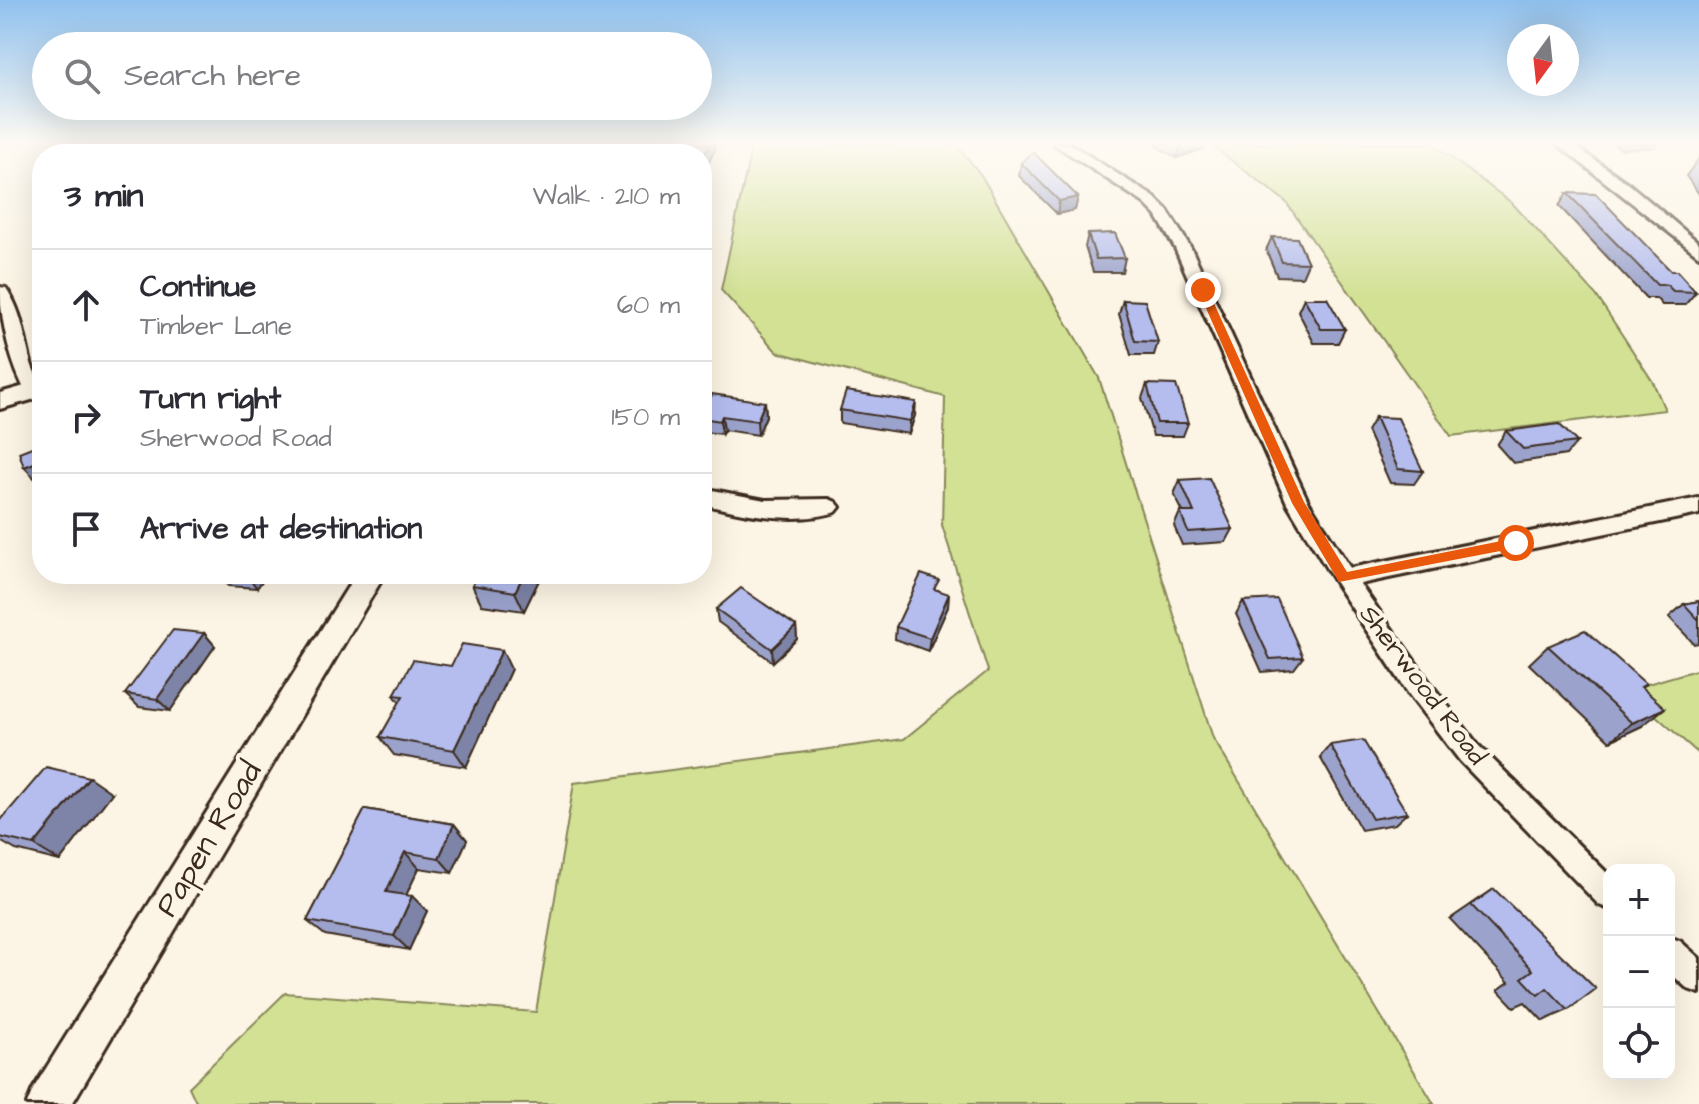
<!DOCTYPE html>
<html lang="en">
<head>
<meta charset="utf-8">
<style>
  body { margin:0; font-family:"Architects Daughter",sans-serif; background:#f7f7f7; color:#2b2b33 }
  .controls { position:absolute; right:24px; bottom:24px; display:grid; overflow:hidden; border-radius:16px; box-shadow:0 8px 32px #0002 }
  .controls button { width:72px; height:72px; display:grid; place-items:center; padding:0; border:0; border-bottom:2px solid #e1e1e2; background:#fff; color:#2b2b33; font:40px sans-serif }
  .compass { position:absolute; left:1507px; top:24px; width:72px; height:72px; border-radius:50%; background:#fff; box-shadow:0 8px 32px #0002; rotate:195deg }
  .stop { position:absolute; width:24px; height:24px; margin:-18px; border:6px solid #ea580c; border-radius:50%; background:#fff }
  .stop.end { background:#ea580c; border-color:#fff; box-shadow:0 2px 8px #0008 }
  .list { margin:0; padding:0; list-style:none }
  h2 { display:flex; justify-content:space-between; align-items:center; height:104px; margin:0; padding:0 32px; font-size:34px }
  h2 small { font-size:26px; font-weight:400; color:#7c7c81 }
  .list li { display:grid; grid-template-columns:52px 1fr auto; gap:24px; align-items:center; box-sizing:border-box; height:112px; padding:0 32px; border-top:2px solid #e1e1e2 }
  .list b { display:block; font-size:30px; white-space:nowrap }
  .list p { margin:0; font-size:26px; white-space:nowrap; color:#7c7c81 }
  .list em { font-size:26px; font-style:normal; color:#7c7c81 }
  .icon { flex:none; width:44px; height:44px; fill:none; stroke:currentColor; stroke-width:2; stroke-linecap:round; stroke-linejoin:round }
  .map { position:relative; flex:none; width:1699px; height:1104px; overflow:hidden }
  .search { position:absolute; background:#fff; box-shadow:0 8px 32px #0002; left:32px; top:32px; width:680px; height:88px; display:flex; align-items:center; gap:20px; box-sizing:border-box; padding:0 28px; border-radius:44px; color:#7c7c81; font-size:30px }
  .panel { position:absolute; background:#fff; box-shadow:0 8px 32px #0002; left:32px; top:144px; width:680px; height:440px; border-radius:32px }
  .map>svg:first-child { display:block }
</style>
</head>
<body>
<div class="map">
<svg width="1699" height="1104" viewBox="0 0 1699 1104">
  <rect width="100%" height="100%" fill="#fcf5e5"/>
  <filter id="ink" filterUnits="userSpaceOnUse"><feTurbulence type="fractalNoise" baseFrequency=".0125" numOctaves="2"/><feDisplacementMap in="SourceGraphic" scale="16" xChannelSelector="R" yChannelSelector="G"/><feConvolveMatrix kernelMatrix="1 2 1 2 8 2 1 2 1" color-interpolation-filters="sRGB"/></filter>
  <g filter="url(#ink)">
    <g fill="#d2e194" stroke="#868659" stroke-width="2">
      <polygon points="752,144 956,144 981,175 1099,378 1213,738 1434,1104 197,1104 189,1087 285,993 536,1012 574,783 904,739 988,671 942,525 945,397 777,352 721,290"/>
      <polygon points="1210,144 1433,144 1512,203 1596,295 1653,382 1665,410 1451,436 1285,201"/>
      <polygon points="1699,669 1699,754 1627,690"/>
    </g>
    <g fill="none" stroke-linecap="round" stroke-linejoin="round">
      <defs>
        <g id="minor">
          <polygon points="1054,144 1070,144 1154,197 1167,210 1191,248 1308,501 1350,568 1699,498 1699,514 1360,584 1428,680 1478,745 1609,875 1609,909 1599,905 1460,761 1410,696 1336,584 1287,503 1175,248 1156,215 1144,203"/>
          <polygon points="1557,144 1572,144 1629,184 1699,243 1699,256"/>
          <path d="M0 287 6 288C23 313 24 338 32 366 36 376 42 384 42 395H28C11 368 0 319 0 287Z"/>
          <path d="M702 488 765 500 829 499 836 502 840 507 836 512C795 525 743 514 702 504Z"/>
          <polygon points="1669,937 1680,941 1699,958 1699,993 1688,989 1669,972"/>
        </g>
        <g id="tertiary">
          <polygon points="611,144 629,144 623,154 605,154"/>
          <polygon points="42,381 42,397 0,409 0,393"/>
          <polygon points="356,574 385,574 72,1104 27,1104 33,1089"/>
        </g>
      </defs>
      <use href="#minor" stroke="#3b2a1e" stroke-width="6"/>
      <use href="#tertiary" stroke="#3b2a1e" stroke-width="6"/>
      <use href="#minor" fill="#fcf5e5" fill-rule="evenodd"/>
      <use href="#tertiary" fill="#fcf5e5" fill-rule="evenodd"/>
    </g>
    <g fill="#9ba3cd" stroke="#3b2a1e" stroke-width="2">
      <polygon points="691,144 715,144 715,149 705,170 702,169 702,154"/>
      <polygon points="1157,144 1204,144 1203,149 1177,158 1156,146"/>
      <polygon points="1614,144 1657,144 1655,147 1621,149"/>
      <polygon points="1699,158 1699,194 1686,176"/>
      <polygon points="1021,163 1078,197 1075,210 1057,214 1019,176"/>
      <polygon points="1567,193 1696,292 1685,305 1662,305 1656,298 1646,298 1559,206"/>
      <polygon points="1088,234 1125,258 1122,272 1093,272 1085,247"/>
      <polygon points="1272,237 1308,263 1302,277 1277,276 1266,250"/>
      <polygon points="1304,298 1345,329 1338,343 1314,343 1298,311"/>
      <polygon points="1123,300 1158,342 1154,355 1131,355 1119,314"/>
      <polygon points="1147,384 1188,423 1183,436 1153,436 1142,398"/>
      <polygon points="765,402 766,416 758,435 724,430 722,434 703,432 702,416"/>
      <polygon points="840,410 915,415 909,434 840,423"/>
      <polygon points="1375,417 1423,471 1414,484 1390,483 1367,431"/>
      <polygon points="1506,431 1577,442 1566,455 1513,463 1497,445"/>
      <polygon points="1180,480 1233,529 1226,542 1182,545 1174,526 1180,512 1183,512 1174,494"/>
      <polygon points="219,574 267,574 257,588 228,586"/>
      <polygon points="479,574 542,574 524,611 482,605 472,585"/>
      <polygon points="938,590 948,607 928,651 895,639 896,627"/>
      <polygon points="1243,601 1303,657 1294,669 1262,672 1236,614"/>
      <polygon points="1699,601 1699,643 1694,644 1669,617 1684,604"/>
      <polygon points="716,609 796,626 797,639 773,662 718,622"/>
      <polygon points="204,633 215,646 170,711 139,707 125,694"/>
      <polygon points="1548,646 1642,688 1642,726 1610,741 1529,664"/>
      <polygon points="451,666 511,669 466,767 394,755 380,737 400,703 394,695"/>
      <polygon points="1330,745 1407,813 1395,824 1361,830 1320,757"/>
      <polygon points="112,793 60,861 16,850 0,841 0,821"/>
      <polygon points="365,809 454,824 467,840 452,873 419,868 406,895 427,911 409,950 325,935 307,921"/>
      <polygon points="1494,889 1568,1010 1543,1021 1525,1002 1514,1007 1498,990 1509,982 1450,919"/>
    </g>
    <g fill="#7e84a7" stroke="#3b2a1e" stroke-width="2">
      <polygon points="710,144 715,144 715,149 705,170 703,157"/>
      <polygon points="1186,144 1204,144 1203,149 1177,158 1181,145"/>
      <polygon points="1078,197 1075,210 1057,214 1059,201"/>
      <polygon points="765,402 766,416 758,435 757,421"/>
      <polygon points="916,402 915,415 909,434 910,421"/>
      <polygon points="722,416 724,430 722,434 720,421"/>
      <polygon points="42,460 42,479 37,481 24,467"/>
      <polygon points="248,574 267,574 257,588 247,575"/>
      <polygon points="524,574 542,574 524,611 515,592"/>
      <polygon points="949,594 948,607 928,651 930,638"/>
      <polygon points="796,626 797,639 773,662 772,649"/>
      <polygon points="204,633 215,646 170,711 157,699"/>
      <polygon points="502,650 511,669 466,767 454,750"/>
      <polygon points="1665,708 1642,726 1610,741 1632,723"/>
      <polygon points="89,777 112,793 60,861 34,845"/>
      <polygon points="454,824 467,840 452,873 439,858"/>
      <polygon points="405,852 419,868 401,906 386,892"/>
      <polygon points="412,896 427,911 409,950 394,936"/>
    </g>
    <g fill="#b4bdee" stroke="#3b2a1e" stroke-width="2">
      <polygon points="691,144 710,144 703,157 702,154 686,154"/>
      <polygon points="1033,152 1078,197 1059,201 1021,163"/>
      <polygon points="1567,193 1596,194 1671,271 1677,271 1696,292 1673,291 1667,285 1657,285"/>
      <polygon points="1115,233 1125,258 1096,259 1088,234"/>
      <polygon points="1272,237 1297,238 1308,263 1282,262"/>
      <polygon points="1304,298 1327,298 1345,329 1321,329"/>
      <polygon points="1123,300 1145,301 1158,342 1135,341"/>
      <polygon points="1147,384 1176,385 1188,423 1157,423"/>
      <polygon points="846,391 916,402 910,421 840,410"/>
      <polygon points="712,394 765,402 757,421 722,416 720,421 702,418"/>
      <polygon points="1375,417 1398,418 1423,471 1398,469"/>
      <polygon points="1559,424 1577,442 1523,449 1506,431"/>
      <polygon points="42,443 42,460 24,467 19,452"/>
      <polygon points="1209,478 1233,529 1188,532 1180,512 1194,512 1180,480"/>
      <polygon points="479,574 524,574 515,592 472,585"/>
      <polygon points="921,574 939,580 934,589 949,594 930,638 896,627"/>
      <polygon points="741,588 796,626 772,649 716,609"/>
      <polygon points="1277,599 1303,657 1270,659 1243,601"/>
      <polygon points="1699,601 1699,620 1684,604"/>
      <polygon points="173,630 204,633 157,699 125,694"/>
      <polygon points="1585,630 1646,684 1641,687 1665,708 1632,723 1548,646"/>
      <polygon points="462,644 502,650 454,750 380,737 403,696 394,695 413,660 451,666"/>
      <polygon points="1363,740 1407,813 1372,819 1330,745"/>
      <polygon points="46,767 89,777 34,845 0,837 0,821"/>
      <polygon points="365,809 454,824 439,858 405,852 386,892 412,896 394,936 307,921"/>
      <polygon points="1494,889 1596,989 1568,1010 1547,988 1538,995 1522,978 1533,970 1471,905"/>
    </g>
  </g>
  <linearGradient id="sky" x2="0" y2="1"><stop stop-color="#90c1ee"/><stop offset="0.48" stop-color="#fefaf3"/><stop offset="1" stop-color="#fefaf3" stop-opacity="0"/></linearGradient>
  <rect width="1699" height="298" fill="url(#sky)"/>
  <polygon fill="#ea580c" points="1203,287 1208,290 1304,502 1347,572 1516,538 1521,540 1521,547 1339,582 1292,503 1198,290"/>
  <g text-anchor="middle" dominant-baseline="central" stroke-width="8" stroke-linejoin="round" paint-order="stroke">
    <g font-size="26" fill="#3b2a1e" stroke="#fcf5e5">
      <text transform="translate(1423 685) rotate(53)">Sherwood Road</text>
    </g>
    <g font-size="32" fill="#3b2a1e" stroke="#fcf5e5">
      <text transform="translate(209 839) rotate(-59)">Papen Road</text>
    </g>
  </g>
</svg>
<div class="controls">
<button>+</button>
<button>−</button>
<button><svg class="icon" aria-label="locate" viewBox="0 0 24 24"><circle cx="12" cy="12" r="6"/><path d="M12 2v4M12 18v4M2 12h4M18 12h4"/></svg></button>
</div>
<svg class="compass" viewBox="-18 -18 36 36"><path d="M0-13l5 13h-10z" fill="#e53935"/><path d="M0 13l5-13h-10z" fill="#7c7c81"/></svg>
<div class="stop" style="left:1516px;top:543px"></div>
<div class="stop end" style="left:1203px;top:290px"></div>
<div class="search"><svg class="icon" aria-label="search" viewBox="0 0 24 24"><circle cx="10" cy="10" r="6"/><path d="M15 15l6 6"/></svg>Search here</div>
<section class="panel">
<h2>3 min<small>Walk · 210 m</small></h2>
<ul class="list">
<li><svg class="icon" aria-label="ahead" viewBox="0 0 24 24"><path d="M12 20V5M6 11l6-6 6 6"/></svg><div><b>Continue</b><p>Timber Lane</p></div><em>60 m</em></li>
<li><svg class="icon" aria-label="right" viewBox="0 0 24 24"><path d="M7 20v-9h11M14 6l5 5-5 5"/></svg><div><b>Turn right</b><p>Sherwood Road</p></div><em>150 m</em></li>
<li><svg class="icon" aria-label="arrive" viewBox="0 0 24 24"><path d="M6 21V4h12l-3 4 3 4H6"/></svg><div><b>Arrive at destination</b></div></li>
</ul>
</section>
</div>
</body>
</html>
